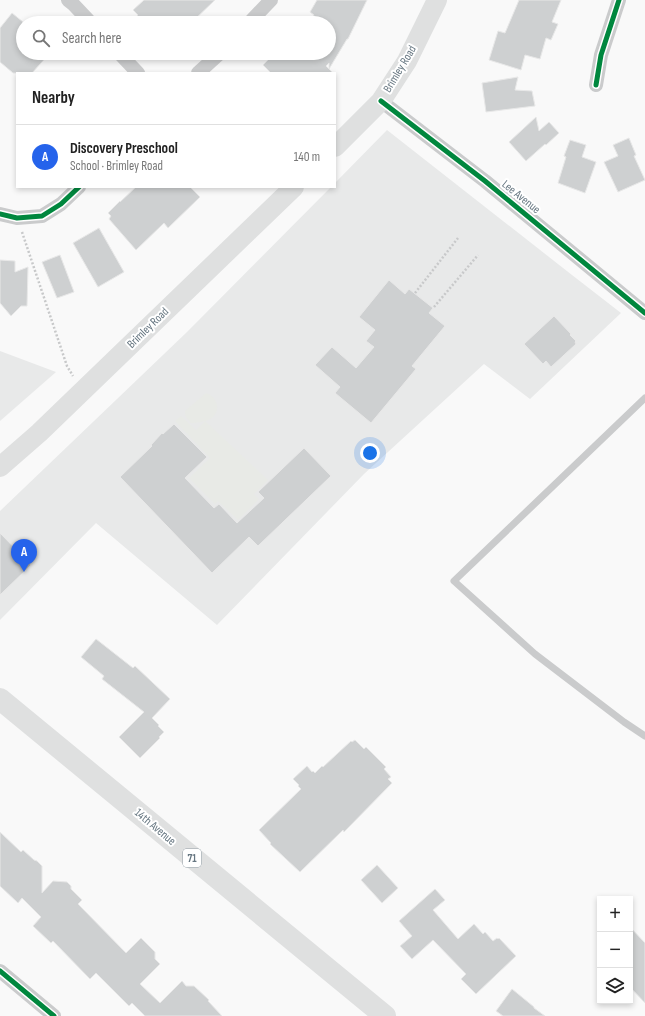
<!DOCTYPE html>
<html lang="en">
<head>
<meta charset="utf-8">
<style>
  body { margin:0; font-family:"Sofia Sans Condensed",sans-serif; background:#f2f2f2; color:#222 }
  .controls { position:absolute; right:12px; bottom:12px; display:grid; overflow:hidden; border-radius:0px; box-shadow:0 2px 6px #0003 }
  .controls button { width:36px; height:36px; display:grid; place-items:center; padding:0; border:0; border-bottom:1px solid #e0e0e0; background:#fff; color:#222; font:20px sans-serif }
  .you { position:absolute; left:370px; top:453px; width:14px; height:14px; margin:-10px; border:3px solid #fff; border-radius:50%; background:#1a73e8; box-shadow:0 0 0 6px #1a73e833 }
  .badge { display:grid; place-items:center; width:26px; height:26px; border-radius:50%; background:#2563eb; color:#fff; font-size:13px; font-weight:700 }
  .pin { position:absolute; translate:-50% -33px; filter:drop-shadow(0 1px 2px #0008) }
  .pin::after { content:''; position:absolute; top:21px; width:14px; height:12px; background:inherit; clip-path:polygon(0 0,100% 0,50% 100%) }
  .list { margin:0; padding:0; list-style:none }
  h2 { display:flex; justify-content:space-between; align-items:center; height:52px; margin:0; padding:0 16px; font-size:17px }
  h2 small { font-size:13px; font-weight:400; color:#767676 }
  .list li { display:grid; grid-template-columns:26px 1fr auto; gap:12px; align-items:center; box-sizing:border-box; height:64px; padding:0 16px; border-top:1px solid #e0e0e0 }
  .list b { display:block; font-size:15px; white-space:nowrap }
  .list p { margin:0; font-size:13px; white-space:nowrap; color:#767676 }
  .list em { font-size:13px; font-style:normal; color:#767676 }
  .icon { flex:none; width:22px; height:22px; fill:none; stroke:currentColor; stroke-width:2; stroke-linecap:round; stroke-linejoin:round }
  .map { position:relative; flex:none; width:645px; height:1016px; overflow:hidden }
  .search { position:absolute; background:#fff; box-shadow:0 2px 6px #0003; left:16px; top:16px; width:320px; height:44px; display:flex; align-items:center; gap:10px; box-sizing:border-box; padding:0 14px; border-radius:22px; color:#767676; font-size:15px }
  .panel { position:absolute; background:#fff; box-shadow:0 2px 6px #0003; left:16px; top:72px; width:320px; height:116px; border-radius:0px }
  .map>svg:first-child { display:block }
</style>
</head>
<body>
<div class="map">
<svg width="645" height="1016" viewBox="0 0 645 1016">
  <rect width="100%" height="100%" fill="#f9f9f9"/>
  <g fill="#e8e9e9">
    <polygon points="387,130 572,275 621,313 530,399 484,364 364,474 217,625 96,523 0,620 0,511 187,332 331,187 335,187 335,183"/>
    <polygon points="0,351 56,372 0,421"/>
  </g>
  <g fill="#e8eae6">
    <path d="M206 393C216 396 222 410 212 418 209 421 196 423 191 423 187 419 185 417 185 411Z"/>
    <polygon points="181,416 196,430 205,421 268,480 254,494 259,499 238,520 218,501 215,504 189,478 210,458 175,421"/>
  </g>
  <g fill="#ced0d1" stroke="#e8e8e8">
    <polygon points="144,0 215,0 191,23 130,23 138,15 133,10"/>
    <polygon points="317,0 367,0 348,39 347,39 329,69 329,63 326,66 333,73 271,73 263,65 275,53 329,53 329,23 310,23 314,15 310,12"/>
    <polygon points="519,0 561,0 552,22 558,24 551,40 546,38 540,59 525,55 521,70 489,60 498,31 505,33"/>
    <polygon points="12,13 23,22 23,53 50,53 32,73 13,73 0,62 0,28"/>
    <polygon points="518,77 515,90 532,91 535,106 486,112 482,83"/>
    <polygon points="536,117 539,131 549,122 559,133 546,145 545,144 526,161 509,142"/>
    <polygon points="629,138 636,155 634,156 645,180 618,192 604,162 618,156 613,145"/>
    <polygon points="570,140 586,145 582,157 596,162 585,193 558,183 566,157 564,156"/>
    <polygon points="136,187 190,187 200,197 168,228 164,223 136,250 109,219 111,216 108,213 120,201 120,202"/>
    <polygon points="99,228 124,272 98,287 73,243"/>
    <polygon points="60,255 74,292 57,298 42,262"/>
    <polygon points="0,260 15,261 15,272 28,267 27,306 21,306 11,316 0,303"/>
    <polygon points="389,280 405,294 409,289 433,308 429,313 445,326 412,366 416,369 371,423 335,393 340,387 315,365 332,347 356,368 374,347 366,341 375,330 359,317"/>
    <polygon points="554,316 571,334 570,335 576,341 575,342 576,344 551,367 546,361 543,364 524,344"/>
    <polygon points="174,424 207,457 185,478 214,508 219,504 237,523 264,498 258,492 304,448 331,476 258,546 249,537 212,573 120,477 152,446 151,445 162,433 163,434"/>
    <polygon points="0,533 31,565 0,595"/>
    <polygon points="96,639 133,668 135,666 170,699 152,718 159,725 158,726 164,732 159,737 160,738 140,758 119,737 144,712 102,679 104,676 81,657"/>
    <polygon points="355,740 364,749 366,747 386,767 384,769 391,777 388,779 392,783 344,832 343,830 300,872 270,844 271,843 259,830 301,789 298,786 299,785 293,779 307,766 312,772 313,771 315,773 322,766 323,767 351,741 352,742"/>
    <polygon points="0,832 21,852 23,850 34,860 37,861 42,866 42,893 53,881 67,882 71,886 71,889 82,900 78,904 126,953 141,938 155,952 155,959 160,964 140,984 160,1003 182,981 186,986 194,986 209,1000 208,1001 222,1016 145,1016 132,1003 129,1006 96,973 90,979 53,941 51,943 33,926 41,917 22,898 18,903 0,886"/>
    <polygon points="377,865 398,888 382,903 361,880"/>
    <polygon points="435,889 445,900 433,910 458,939 474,924 483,934 485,932 493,941 497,938 498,939 499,938 516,956 476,994 461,979 466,974 433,940 412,959 400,946 412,936 399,921"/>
    <polygon points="630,927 645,943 645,1003 630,987"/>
    <polygon points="512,989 534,1007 534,1008 545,1016 503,1016 496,1011"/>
  </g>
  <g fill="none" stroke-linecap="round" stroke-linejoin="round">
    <g stroke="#c8c9ca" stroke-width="2.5" stroke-dasharray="2 2" stroke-linecap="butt">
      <polyline points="22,232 67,366 73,376"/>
      <polyline points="415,293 458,238"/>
      <polyline points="434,307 478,255"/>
    </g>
    <polyline stroke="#cacbcc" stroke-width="7" points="645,398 454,581 535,654 624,722 645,736"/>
    <g stroke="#cacbcc" stroke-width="14">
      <polyline points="68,0 73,4 91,23"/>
      <polyline points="249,23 271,0"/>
      <polyline points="119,53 138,73"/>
      <polyline points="198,73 220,53"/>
      <polyline points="596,85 601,55 619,0"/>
      <polyline points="381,101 485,181 645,313"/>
      <polyline points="0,214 17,218 42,216 61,204 79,187"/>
      <polyline points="0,971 54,1016"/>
    </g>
    <g stroke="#dfe0e0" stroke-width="20">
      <polyline points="335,147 381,101 407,61 437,0"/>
      <polyline points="0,467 39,433 294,187"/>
    </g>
    <polyline stroke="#dfe0e0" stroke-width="22" points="0,699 385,1016"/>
    <defs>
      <g id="cycleway">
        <polyline points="596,85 601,55 619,0"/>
        <polyline points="381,101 485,181 645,313"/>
        <polyline points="0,214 17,218 42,216 61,204 79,187"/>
        <polyline points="0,971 54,1016"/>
      </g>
    </defs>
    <use href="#cycleway" stroke="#fff" stroke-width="8"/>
    <use href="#cycleway" stroke="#00873e" stroke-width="5"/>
  </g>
  <g text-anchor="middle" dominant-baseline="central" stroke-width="4" stroke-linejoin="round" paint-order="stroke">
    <rect fill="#fff" stroke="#949fa7" stroke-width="1" x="183" y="849" width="18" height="18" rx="3"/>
    <g font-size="11" font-weight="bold" fill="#667681">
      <text x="192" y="858">71</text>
    </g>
    <g font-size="12" fill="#667681" stroke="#fff">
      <text transform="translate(400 69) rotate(-59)">Brimley Road</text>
      <text transform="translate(521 197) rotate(39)">Lee Avenue</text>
      <text transform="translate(148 328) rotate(-44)">Brimley Road</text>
      <text transform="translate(155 827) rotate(40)">14th Avenue</text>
    </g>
  </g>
</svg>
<div class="controls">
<button>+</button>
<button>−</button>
<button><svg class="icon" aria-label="layers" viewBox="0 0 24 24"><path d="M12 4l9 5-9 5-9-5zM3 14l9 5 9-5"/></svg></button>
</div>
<div class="you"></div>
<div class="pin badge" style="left:24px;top:572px">A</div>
<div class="search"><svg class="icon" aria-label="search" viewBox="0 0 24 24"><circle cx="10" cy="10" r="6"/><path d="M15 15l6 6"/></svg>Search here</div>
<section class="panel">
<h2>Nearby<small></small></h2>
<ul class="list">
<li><span class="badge">A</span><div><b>Discovery Preschool</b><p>School · Brimley Road</p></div><em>140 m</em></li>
</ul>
</section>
</div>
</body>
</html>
